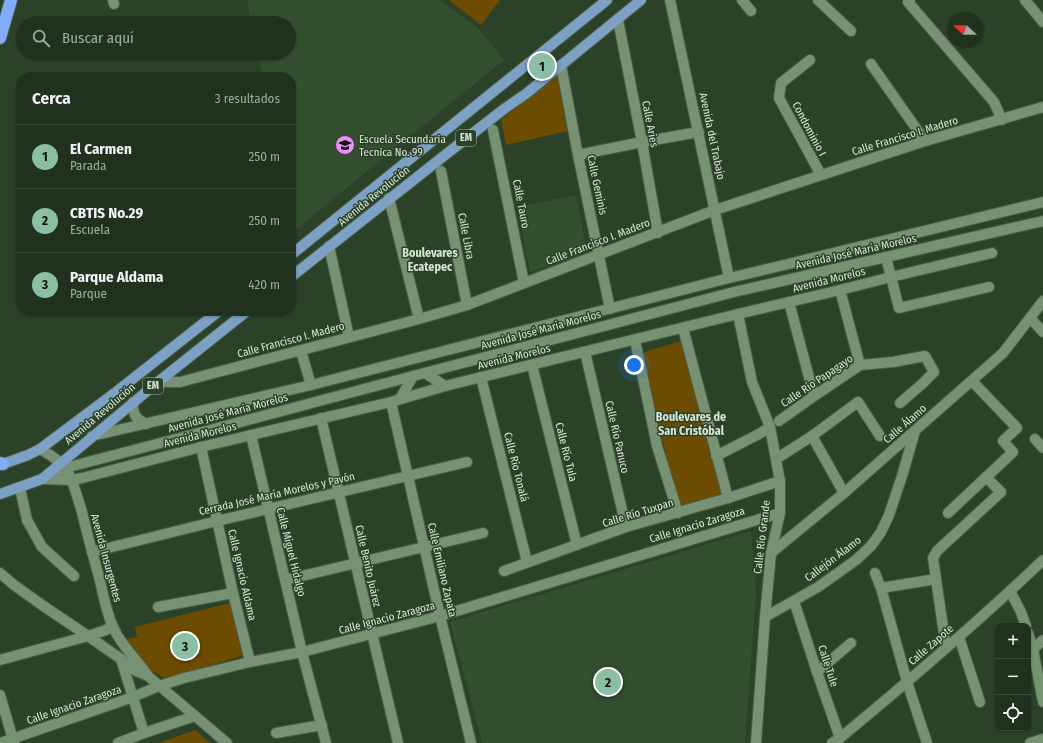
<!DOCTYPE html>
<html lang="es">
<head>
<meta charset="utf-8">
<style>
  body { margin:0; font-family:"Fira Sans Condensed",sans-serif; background:#2d3e2b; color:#f1f3f6 }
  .controls { position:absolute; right:12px; bottom:12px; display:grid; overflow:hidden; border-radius:8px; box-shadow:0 1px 3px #0004 }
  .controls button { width:36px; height:36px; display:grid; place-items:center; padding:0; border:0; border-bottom:1px solid #3d4d3c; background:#20321e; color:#f1f3f6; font:20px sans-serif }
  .compass { position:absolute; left:947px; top:12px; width:36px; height:36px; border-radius:50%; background:#20321e; box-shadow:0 1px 3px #0004; rotate:292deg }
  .you { position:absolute; left:634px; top:365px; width:14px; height:14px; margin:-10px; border:3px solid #fff; border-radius:50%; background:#1a73e8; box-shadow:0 0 0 6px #1a73e833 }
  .badge { display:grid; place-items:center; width:26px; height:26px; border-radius:50%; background:#8abfa5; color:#111; font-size:13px; font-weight:700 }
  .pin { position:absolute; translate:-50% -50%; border:2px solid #fff; box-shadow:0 1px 4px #0006 }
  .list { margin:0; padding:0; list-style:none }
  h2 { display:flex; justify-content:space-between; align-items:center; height:52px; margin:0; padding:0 16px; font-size:17px }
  h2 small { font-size:13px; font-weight:400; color:#a2aaa4 }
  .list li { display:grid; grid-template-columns:26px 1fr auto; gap:12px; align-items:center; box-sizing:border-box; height:64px; padding:0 16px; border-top:1px solid #3d4d3c }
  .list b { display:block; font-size:15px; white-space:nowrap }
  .list p { margin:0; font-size:13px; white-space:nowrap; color:#a2aaa4 }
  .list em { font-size:13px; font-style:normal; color:#a2aaa4 }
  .icon { flex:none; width:22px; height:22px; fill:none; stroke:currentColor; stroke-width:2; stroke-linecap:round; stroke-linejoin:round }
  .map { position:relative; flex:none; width:1043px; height:743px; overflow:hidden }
  .search { position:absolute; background:#20321e; box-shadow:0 1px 3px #0004; left:16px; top:16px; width:280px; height:44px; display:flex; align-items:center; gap:10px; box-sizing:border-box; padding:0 14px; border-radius:22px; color:#a2aaa4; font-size:15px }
  .panel { position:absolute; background:#20321e; box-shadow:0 1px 3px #0004; left:16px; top:72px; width:280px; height:244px; border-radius:16px }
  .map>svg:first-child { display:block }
</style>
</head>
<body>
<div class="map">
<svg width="1043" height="743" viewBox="0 0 1043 743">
  <rect width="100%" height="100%" fill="#2b4228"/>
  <g fill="#344e30">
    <polygon points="247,0 440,0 478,28 504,60 295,230 291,213 291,77 263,77 258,53 289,53 289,23 251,23"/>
    <polygon points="576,195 587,253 530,272 518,207"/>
    <polygon points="751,531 756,593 745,743 482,743 450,622"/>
  </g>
  <g fill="#6c4c01">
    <polygon points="449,0 500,0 481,25"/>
    <polygon points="557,74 568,131 506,145 501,120"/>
    <polygon points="681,341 723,496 679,507 641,353"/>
    <polygon points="230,603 242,656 166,679 149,669 125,639 137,637 135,627"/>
    <polygon points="195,730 210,743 159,743"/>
  </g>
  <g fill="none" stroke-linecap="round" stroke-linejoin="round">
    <defs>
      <g id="street">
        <polyline points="113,0 114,4"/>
        <polyline points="742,0 751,11"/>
        <polyline points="818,0 851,31"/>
        <polyline points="910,0 908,2 994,102 1002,120"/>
        <polyline points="1025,0 1043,22"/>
        <polyline points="618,20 642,142 658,233"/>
        <polyline points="810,60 781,83 779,98 821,175"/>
        <polyline points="871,64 925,141"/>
        <polyline points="561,65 578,155 610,309"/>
        <polyline points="493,130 524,283"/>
        <polyline points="578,155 642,142 699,132"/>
        <polyline points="441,171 467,305"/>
        <polyline points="389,198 419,319"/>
        <polyline points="329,246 349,337"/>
        <polyline points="989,287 899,308 891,277 992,253"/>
        <polyline points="840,290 860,365"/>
        <polyline points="789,302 814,396"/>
        <polyline points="1030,318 1043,332"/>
        <polyline points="683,328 728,498"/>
        <polyline points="635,340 657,446 678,513"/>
        <polyline points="301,351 311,385"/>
        <polyline points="585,352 626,527"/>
        <polyline points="532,365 577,545"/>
        <polyline points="481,377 527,562"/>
        <polyline points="158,382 180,382 419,319 467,305 715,210 925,141 1043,107"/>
        <polyline points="391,402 440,616 471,743"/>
        <polyline points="321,418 398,743"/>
        <polyline points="779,421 814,396 860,365 893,362 925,356 934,372 922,384 900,403"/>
        <polyline points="251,435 302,652 326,743"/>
        <polyline points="92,436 311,385 729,278"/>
        <polyline points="812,436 844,493"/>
        <polyline points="1035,439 1043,448"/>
        <polyline points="201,447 233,593 250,662"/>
        <polyline points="716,456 759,434 770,427"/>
        <polyline points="776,459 812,436 858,402 880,436"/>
        <polyline points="42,479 71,480 82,478 201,447 391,402 445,386 738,314"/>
        <polyline points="20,488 27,520 42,547 74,576"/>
        <polyline points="948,513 1013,452 1003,441 1017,428 972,381"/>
        <polyline points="92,552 217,521 467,462"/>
        <polyline points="771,553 844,493 1003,353 1043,301"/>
        <polyline points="504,571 626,527 728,498 780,481"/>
        <polyline points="875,573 881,588 907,682 927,743"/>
        <polyline points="285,580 483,533"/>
        <polyline points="881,588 936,579"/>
        <polyline points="1010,591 1021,612 1026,626"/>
        <polyline points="794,601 817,672 840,738"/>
        <polyline points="158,607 233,593"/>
        <polyline points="765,617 818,587 856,560 871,546 881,532 889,515 902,476 915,431"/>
        <polyline points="1028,633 1033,649 1043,702"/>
        <polyline points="959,637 980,702"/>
        <polyline points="946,648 933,558 937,551 1001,492 986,477"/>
        <polyline points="1033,649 1043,640"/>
        <polyline points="121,659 144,733"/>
        <polyline points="0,660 88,636"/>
        <polyline points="817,672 851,643"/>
        <polyline points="0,695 14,743"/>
        <polyline points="276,733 322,725"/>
        <polyline points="0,743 133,697 159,686 184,678 250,662 302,652 440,616 780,513"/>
        <polyline points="118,743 144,733 195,716"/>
        <path d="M832 743 840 738C909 681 978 622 1043 560"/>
      </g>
      <g id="secondary">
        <polyline points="670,0 729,278 780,266 1043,202"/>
        <polyline points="425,373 445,386"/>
        <polyline points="400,399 413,376"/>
        <path d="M133 402C133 415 135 418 146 424"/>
        <path d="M40 449C51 455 62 462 68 472 74 484 78 499 82 512 87 534 93 555 99 577 103 593 106 612 113 627 121 646 137 659 148 676L227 743"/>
        <polyline points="50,474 65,468 88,462 195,434 413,376 734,292 1043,221"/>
        <polyline points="0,573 14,585 42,605 88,636 121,659 136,671 148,676"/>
        <polyline points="88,636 106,630 112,626"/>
        <polyline points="756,743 765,617 771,553 780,513 780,481 770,427 752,382 738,314 840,290 891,277 886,257"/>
        <polyline points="1030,743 1043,739"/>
      </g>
      <g id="primary">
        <polyline points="291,255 607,0"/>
        <polyline points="291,277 440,159 504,109 527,93 641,0"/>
        <polyline points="0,465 28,455 40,449 116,392 219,311"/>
        <polyline points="0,494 42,479 158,382 247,311"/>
      </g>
      <g id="highway">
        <polyline points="0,38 11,0"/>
        <polyline points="0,463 3,464"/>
      </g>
    </defs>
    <use href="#street" stroke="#4a5d47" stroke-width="12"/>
    <use href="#secondary" stroke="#4a5d47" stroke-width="12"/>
    <use href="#primary" stroke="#4a5d47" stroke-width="12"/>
    <use href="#highway" stroke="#4a5d47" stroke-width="14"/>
    <use href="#street" stroke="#779173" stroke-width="10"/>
    <use href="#secondary" stroke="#779173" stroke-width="10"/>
    <use href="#primary" stroke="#7ca1c5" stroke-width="10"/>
    <use href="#highway" stroke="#80acfb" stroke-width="12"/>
  </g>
  <defs>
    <symbol id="school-disc" viewBox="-11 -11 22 22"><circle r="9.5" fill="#eb8dfc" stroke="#2b4228"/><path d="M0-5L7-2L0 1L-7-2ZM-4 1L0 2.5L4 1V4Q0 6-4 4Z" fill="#111"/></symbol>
  </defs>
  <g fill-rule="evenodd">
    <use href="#school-disc" x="334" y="134" width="22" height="22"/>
  </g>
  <g text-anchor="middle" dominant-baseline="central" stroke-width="3" stroke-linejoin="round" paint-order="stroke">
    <g fill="#2b4228" stroke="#a3b4a1" stroke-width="1">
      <rect x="456" y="130" width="20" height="16" rx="3"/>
      <rect x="143" y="378" width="20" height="16" rx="3"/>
    </g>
    <g font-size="10" font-weight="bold" fill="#d7e5d5">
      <text x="466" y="138">EM</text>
      <text x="153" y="386">EM</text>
    </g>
    <g font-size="11" fill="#d7e5d5" stroke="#2b4228">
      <text transform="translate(650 124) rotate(79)">Calle Aries</text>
      <text transform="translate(809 129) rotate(62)">Condominio I</text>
      <text transform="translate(712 136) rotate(78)">Avenida del Trabajo</text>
      <text transform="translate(905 136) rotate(-17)">Calle Francisco I. Madero</text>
      <text transform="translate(597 185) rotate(78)">Calle Geminis</text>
      <text transform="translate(374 196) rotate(-39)">Avenida Revolución</text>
      <text transform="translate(521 204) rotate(79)">Calle Tauro</text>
      <text transform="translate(466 236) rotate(79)">Calle Libra</text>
      <text transform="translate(598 242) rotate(-21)">Calle Francisco I. Madero</text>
      <text transform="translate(856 252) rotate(-13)">Avenida José María Morelos</text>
      <text transform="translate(829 280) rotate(-14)">Avenida Morelos</text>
      <text transform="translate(541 330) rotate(-15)">Avenida José María Morelos</text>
      <text transform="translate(291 340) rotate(-15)">Calle Francisco I. Madero</text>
      <text transform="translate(514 357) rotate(-14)">Avenida Morelos</text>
      <text transform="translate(817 381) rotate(-34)">Calle Río Papagayo</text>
      <text transform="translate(228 413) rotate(-15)">Avenida José María Morelos</text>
      <text transform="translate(100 414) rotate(-40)">Avenida Revolución</text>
      <text transform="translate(905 424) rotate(-41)">Calle Álamo</text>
      <text transform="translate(200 435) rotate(-14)">Avenida Morelos</text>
      <text transform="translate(617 437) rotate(77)">Calle Río Panuco</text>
      <text transform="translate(566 452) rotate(76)">Calle Río Tula</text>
      <text transform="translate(516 467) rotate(76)">Calle Río Tonalá</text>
      <text transform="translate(277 494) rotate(-13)">Cerrada José María Morelos y Pavón</text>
      <text transform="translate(638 513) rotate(-17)">Calle Río Tuxpan</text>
      <text transform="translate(697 525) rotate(-17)">Calle Ignacio Zaragoza</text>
      <text transform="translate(762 537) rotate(-83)">Calle Río Grande</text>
      <text transform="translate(291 552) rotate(76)">Calle Miguel Hidalgo</text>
      <text transform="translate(106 558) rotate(75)">Avenida Insurgentes</text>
      <text transform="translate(833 559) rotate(-37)">Callejón Álamo</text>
      <text transform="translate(368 566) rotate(77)">Calle Benito Juárez</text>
      <text transform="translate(442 570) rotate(77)">Calle Emiliano Zapata</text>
      <text transform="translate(242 575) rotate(77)">Calle Ignacio Aldama</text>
      <text transform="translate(387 618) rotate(-15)">Calle Ignacio Zaragoza</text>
      <text transform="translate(931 645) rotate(-41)">Calle Zapote</text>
      <text transform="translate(828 666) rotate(72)">Calle Tule</text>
      <text transform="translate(74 705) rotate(-19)">Calle Ignacio Zaragoza</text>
    </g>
    <g font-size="11" fill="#d7e5d5" stroke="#2b4228" text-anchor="start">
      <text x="359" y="139">Escuela Secundaria<tspan x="359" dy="13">Tecnica No. 99</tspan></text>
    </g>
    <g font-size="12" font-weight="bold" fill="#d7e5d5" stroke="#2b4228">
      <text x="430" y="253">Boulevares<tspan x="430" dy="14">Ecatepec</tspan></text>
      <text x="691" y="417">Boulevares de<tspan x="691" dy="14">San Cristóbal</tspan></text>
    </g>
  </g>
</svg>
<div class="controls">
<button>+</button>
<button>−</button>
<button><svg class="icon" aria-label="locate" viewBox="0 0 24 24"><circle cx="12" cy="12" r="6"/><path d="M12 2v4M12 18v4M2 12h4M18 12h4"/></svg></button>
</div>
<svg class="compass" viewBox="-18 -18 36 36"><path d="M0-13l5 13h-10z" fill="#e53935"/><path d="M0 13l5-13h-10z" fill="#a2aaa4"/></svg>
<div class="you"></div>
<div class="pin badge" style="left:542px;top:66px">1</div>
<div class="pin badge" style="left:608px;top:682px">2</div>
<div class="pin badge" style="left:185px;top:646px">3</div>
<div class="search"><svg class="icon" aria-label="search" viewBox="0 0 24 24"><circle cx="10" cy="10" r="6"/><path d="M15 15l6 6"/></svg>Buscar aquí</div>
<section class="panel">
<h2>Cerca<small>3 resultados</small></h2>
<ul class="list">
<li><span class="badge">1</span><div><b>El Carmen</b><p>Parada</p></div><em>250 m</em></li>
<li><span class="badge">2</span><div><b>CBTIS No.29</b><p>Escuela</p></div><em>250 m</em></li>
<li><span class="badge">3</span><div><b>Parque Aldama</b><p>Parque</p></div><em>420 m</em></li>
</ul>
</section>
</div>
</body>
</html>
